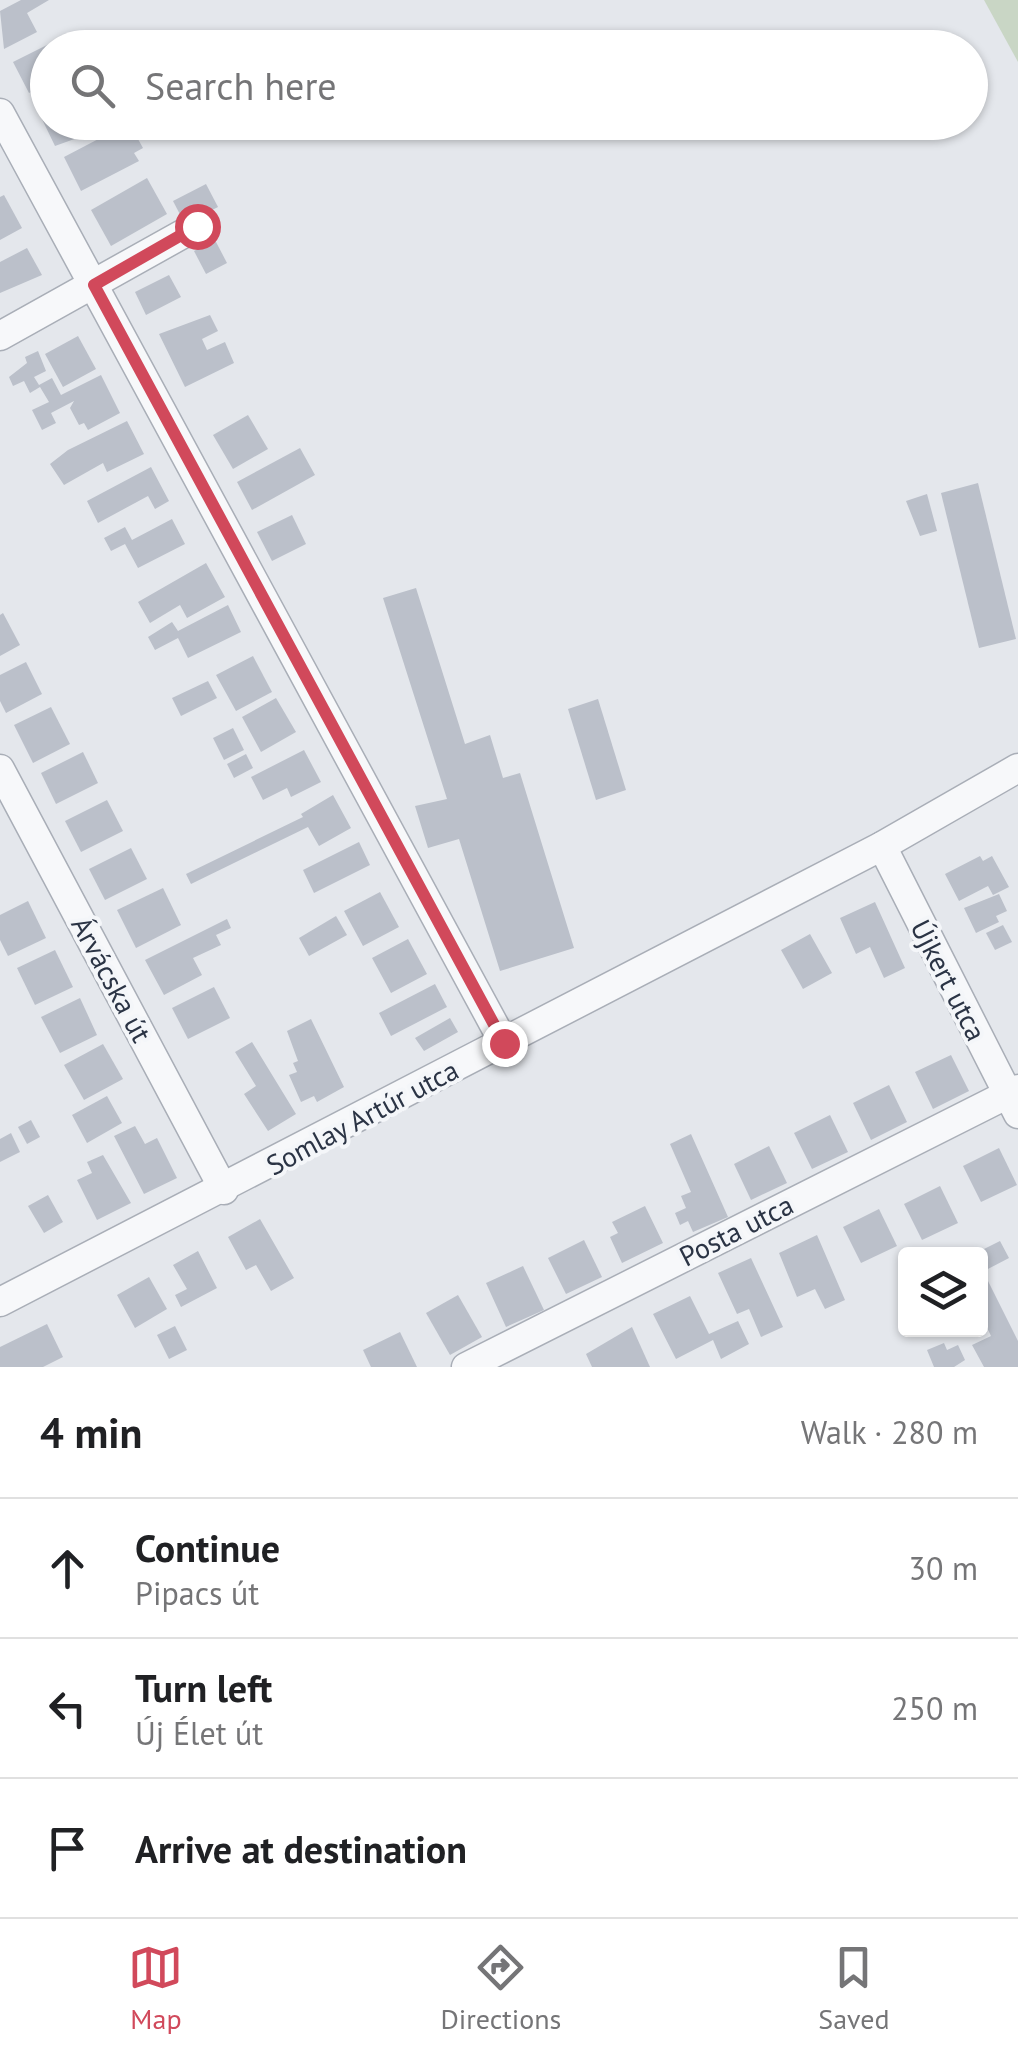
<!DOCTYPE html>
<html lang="en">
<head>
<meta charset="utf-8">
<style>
  body { margin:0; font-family:"PT Sans",sans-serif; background:#f2f2f2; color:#202124 }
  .controls { position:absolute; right:30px; bottom:30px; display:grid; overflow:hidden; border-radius:10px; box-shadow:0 2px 8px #0004 }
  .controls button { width:90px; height:90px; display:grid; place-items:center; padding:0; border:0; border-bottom:2px solid #e0e0e0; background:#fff; color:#202124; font:50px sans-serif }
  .stop { position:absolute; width:30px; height:30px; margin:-22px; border:8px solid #d1495b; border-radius:50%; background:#fff }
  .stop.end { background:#d1495b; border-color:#fff; box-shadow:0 2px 10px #0008 }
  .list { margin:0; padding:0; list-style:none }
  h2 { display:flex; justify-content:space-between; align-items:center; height:130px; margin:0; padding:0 40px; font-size:42px }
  h2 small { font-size:32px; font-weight:400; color:#757577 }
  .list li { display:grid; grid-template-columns:65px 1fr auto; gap:30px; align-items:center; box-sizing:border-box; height:140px; padding:0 40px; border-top:2px solid #e0e0e0 }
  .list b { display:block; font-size:38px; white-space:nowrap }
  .list p { margin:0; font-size:32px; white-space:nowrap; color:#757577 }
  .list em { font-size:32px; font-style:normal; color:#757577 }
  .icon { flex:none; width:55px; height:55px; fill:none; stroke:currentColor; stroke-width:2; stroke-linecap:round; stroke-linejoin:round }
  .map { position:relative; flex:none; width:1018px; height:1367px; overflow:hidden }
  .search { position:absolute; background:#fff; box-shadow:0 2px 8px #0004; left:30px; right:30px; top:30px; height:110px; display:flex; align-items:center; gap:25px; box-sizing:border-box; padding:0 35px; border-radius:55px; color:#757577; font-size:38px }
  .sheet { height:550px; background:#fff }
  nav { display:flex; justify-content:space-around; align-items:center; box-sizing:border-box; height:140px; border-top:2px solid #e0e0e0; background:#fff; font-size:28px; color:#757577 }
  nav a { display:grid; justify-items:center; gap:5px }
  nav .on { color:#d1495b }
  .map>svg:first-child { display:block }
</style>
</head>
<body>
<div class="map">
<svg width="1018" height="1367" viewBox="0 0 1018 1367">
  <rect width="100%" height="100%" fill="#e4e7ec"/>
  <polygon fill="#c9d6c5" points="984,0 1018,0 1018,62"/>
  <g fill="#bbc0ca">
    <polygon points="21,0 49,0 27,13 37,32 4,49 0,11"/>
    <polygon points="67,35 73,48 48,48 48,84 29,93 13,62"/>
    <polygon points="48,109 48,122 85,122 91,133 55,146 39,113"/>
    <polygon points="129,123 143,148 134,153 139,161 81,191 64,157"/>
    <polygon points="147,178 167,214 111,246 91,210"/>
    <polygon points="206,184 218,207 185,224 173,201"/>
    <polygon points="4,195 22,228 0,240 0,197"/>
    <polygon points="215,240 227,263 206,274 194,251"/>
    <polygon points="27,248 42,275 0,293 0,262"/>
    <polygon points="169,275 181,297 146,315 135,292"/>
    <polygon points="210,315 218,331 202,339 207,350 225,342 234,363 185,387 159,334"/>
    <polygon points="78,336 96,369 63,387 45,354"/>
    <polygon points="38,351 46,371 34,377 39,385 52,378 61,395 101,375 120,413 88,430 84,423 79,425 70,408 74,401 51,413 56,423 42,430 32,410 49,402 40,387 30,393 24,381 13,386 9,377 27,363 25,357"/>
    <polygon points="248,415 268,449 233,469 213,435"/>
    <polygon points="127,421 144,454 107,472 103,463 64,485 50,464 68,450"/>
    <polygon points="300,448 315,475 252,510 237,482"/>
    <polygon points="151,467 169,501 155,509 148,496 98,523 87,501"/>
    <polygon points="978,483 1016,639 979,648 941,493"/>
    <polygon points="927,494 937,531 920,536 906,501"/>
    <polygon points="292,515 306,544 272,561 257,532"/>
    <polygon points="172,519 185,544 138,568 125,544 111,551 104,538 125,527 132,540"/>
    <polygon points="206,563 225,597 187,618 180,605 150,623 138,602"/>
    <polygon points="416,588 465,744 490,735 503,778 520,773 574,948 500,971 459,839 428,848 415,806 447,799 383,598"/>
    <polygon points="228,605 241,632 188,658 178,638 155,650 148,637 172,622 178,631"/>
    <polygon points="3,613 20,645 0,656 0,615"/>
    <polygon points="253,656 272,692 236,711 216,675"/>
    <polygon points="26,662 42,694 6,713 0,701 0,675"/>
    <polygon points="208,681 217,698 181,716 172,698"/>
    <polygon points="276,698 296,732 261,752 242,717"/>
    <polygon points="598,699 626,790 596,800 568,709"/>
    <polygon points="51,707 70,744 33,763 14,725"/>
    <polygon points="233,728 244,750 224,760 213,738"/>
    <polygon points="304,750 321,782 291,797 287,788 263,800 251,777"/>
    <polygon points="83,752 98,783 56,804 41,773"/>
    <polygon points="246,754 253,768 234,778 227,764"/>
    <polygon points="333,795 351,828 319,846 308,827 191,884 186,874 303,817 301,814"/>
    <polygon points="107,800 123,831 81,852 65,821"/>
    <polygon points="359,842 370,865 314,893 303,870"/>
    <polygon points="131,848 147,879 105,900 89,869"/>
    <polygon points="980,856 983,861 992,856 1009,887 993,895 988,886 959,901 945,874"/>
    <polygon points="163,888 181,925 136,948 117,910"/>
    <polygon points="380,892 399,927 363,946 344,911"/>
    <polygon points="999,894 1007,911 996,916 999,922 976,933 964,908"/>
    <polygon points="28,901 46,938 8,956 0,940 0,915"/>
    <polygon points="875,902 905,968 884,978 870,947 856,954 840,918"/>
    <polygon points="336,916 347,935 309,956 299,938"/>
    <polygon points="227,919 231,928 216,935 221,945 193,958 202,975 164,995 145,960"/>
    <polygon points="1003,925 1012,942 995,950 986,933"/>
    <polygon points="810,934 832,973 803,989 781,950"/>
    <polygon points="408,939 427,974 391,993 372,958"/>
    <polygon points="55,950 73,987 35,1005 17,968"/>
    <polygon points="435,984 447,1007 391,1036 379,1013"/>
    <polygon points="214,987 230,1018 188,1039 172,1008"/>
    <polygon points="80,998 97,1035 60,1053 41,1017"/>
    <polygon points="450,1018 458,1032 424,1051 415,1038"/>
    <polygon points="311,1019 344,1087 317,1102 314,1096 301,1102 289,1075 297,1072 293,1063 298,1061 287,1031"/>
    <polygon points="252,1042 296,1114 268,1131 244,1094 256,1086 235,1052"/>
    <polygon points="103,1044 123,1079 84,1100 64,1065"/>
    <polygon points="951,1055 969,1091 933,1109 915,1072"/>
    <polygon points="889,1085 907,1122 871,1140 853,1103"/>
    <polygon points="107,1096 122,1123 87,1143 72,1115"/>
    <polygon points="830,1115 848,1152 812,1169 794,1133"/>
    <polygon points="31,1120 40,1137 27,1144 18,1127"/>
    <polygon points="135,1126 145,1144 157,1138 177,1178 144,1194 114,1136"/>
    <polygon points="11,1133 20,1152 0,1162 0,1139"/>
    <polygon points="691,1134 728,1217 693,1232 688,1221 680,1225 675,1213 686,1208 681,1196 691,1192 670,1144"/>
    <polygon points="769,1146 787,1183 751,1200 734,1164"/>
    <polygon points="999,1148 1017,1185 981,1202 963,1166"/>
    <polygon points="103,1155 131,1203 97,1220 77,1180 92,1173 87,1162"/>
    <polygon points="940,1186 958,1223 922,1240 904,1204"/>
    <polygon points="48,1195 63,1222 44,1233 28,1206"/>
    <polygon points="645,1206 663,1243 622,1263 610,1237 618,1233 612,1222"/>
    <polygon points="879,1209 897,1246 861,1263 843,1227"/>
    <polygon points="260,1219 294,1278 271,1291 256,1265 246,1270 228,1237"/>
    <polygon points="817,1235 845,1300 825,1309 815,1289 797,1297 779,1253"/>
    <polygon points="584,1240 602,1277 566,1294 548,1258"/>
    <polygon points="1000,1241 1009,1258 986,1270 980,1254 974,1254"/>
    <polygon points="198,1251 217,1288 181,1307 175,1295 187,1289 173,1265"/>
    <polygon points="751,1258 783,1327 761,1337 749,1309 737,1314 718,1273"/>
    <polygon points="523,1266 544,1310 506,1327 486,1283"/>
    <polygon points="984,1273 1018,1341 1018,1367 984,1367 972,1345 991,1336 980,1313"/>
    <polygon points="149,1277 167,1309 135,1328 117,1295"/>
    <polygon points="458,1295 482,1337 450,1355 426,1313"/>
    <polygon points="690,1296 709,1334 738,1321 749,1344 721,1359 713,1340 676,1359 653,1314"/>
    <polygon points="47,1324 63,1357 43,1367 0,1367 0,1347"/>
    <polygon points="175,1326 187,1350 169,1359 157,1335"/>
    <polygon points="632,1327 650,1367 592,1367 586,1354"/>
    <polygon points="400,1332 417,1367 371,1367 363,1350"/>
    <polygon points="944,1343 947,1350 958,1345 965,1360 954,1367 934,1367 927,1350"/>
  </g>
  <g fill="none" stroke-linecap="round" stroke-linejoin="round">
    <defs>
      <g id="minor">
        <polyline points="0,113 504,1043"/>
        <polyline points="0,336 197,226"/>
        <polyline points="0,769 224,1190"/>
        <polyline points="882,846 1018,1114"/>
        <polyline points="0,1302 882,846 1018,768"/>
        <polyline points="466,1367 1018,1089"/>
      </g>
    </defs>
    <use href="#minor" stroke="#a9aeb7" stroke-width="31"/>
    <use href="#minor" stroke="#f7f8fa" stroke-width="28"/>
  </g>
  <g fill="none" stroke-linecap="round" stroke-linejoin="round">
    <polyline stroke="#d1495b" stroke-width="12" points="197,226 94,285 504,1043"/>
  </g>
  <g text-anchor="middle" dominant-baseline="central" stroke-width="8" stroke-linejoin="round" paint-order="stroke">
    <g font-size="28" fill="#2b3445" stroke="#f4f6f9">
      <text transform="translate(112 979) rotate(62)">Árvácska út</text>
      <text transform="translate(949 980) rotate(63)">Újkert utca</text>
      <text transform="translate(362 1117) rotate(-28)">Somlay Artúr utca</text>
      <text transform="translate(736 1230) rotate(-27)">Posta utca</text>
    </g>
  </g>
</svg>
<div class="controls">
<button><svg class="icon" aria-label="layers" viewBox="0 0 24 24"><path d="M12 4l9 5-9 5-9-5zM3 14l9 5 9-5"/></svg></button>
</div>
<div class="stop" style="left:197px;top:226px"></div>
<div class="stop end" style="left:504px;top:1043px"></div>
<div class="search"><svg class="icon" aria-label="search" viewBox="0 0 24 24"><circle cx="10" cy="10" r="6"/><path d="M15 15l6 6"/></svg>Search here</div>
</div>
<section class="sheet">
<h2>4 min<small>Walk · 280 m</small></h2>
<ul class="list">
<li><svg class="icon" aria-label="ahead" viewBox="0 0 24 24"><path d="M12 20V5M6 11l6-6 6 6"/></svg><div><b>Continue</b><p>Pipacs út</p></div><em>30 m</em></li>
<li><svg class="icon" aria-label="left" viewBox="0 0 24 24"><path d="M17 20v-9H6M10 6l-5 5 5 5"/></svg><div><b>Turn left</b><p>Új Élet út</p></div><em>250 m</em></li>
<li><svg class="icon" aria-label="arrive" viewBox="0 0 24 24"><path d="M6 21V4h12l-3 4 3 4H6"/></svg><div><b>Arrive at destination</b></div></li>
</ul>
</section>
<nav>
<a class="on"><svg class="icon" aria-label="map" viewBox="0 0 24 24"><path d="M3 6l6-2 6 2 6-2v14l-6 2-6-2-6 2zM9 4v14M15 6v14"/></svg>Map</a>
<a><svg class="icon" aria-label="directions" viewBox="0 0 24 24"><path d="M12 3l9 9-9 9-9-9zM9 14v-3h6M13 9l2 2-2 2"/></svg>Directions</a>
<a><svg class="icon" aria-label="saved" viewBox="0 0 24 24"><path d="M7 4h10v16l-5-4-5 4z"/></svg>Saved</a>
</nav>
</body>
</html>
